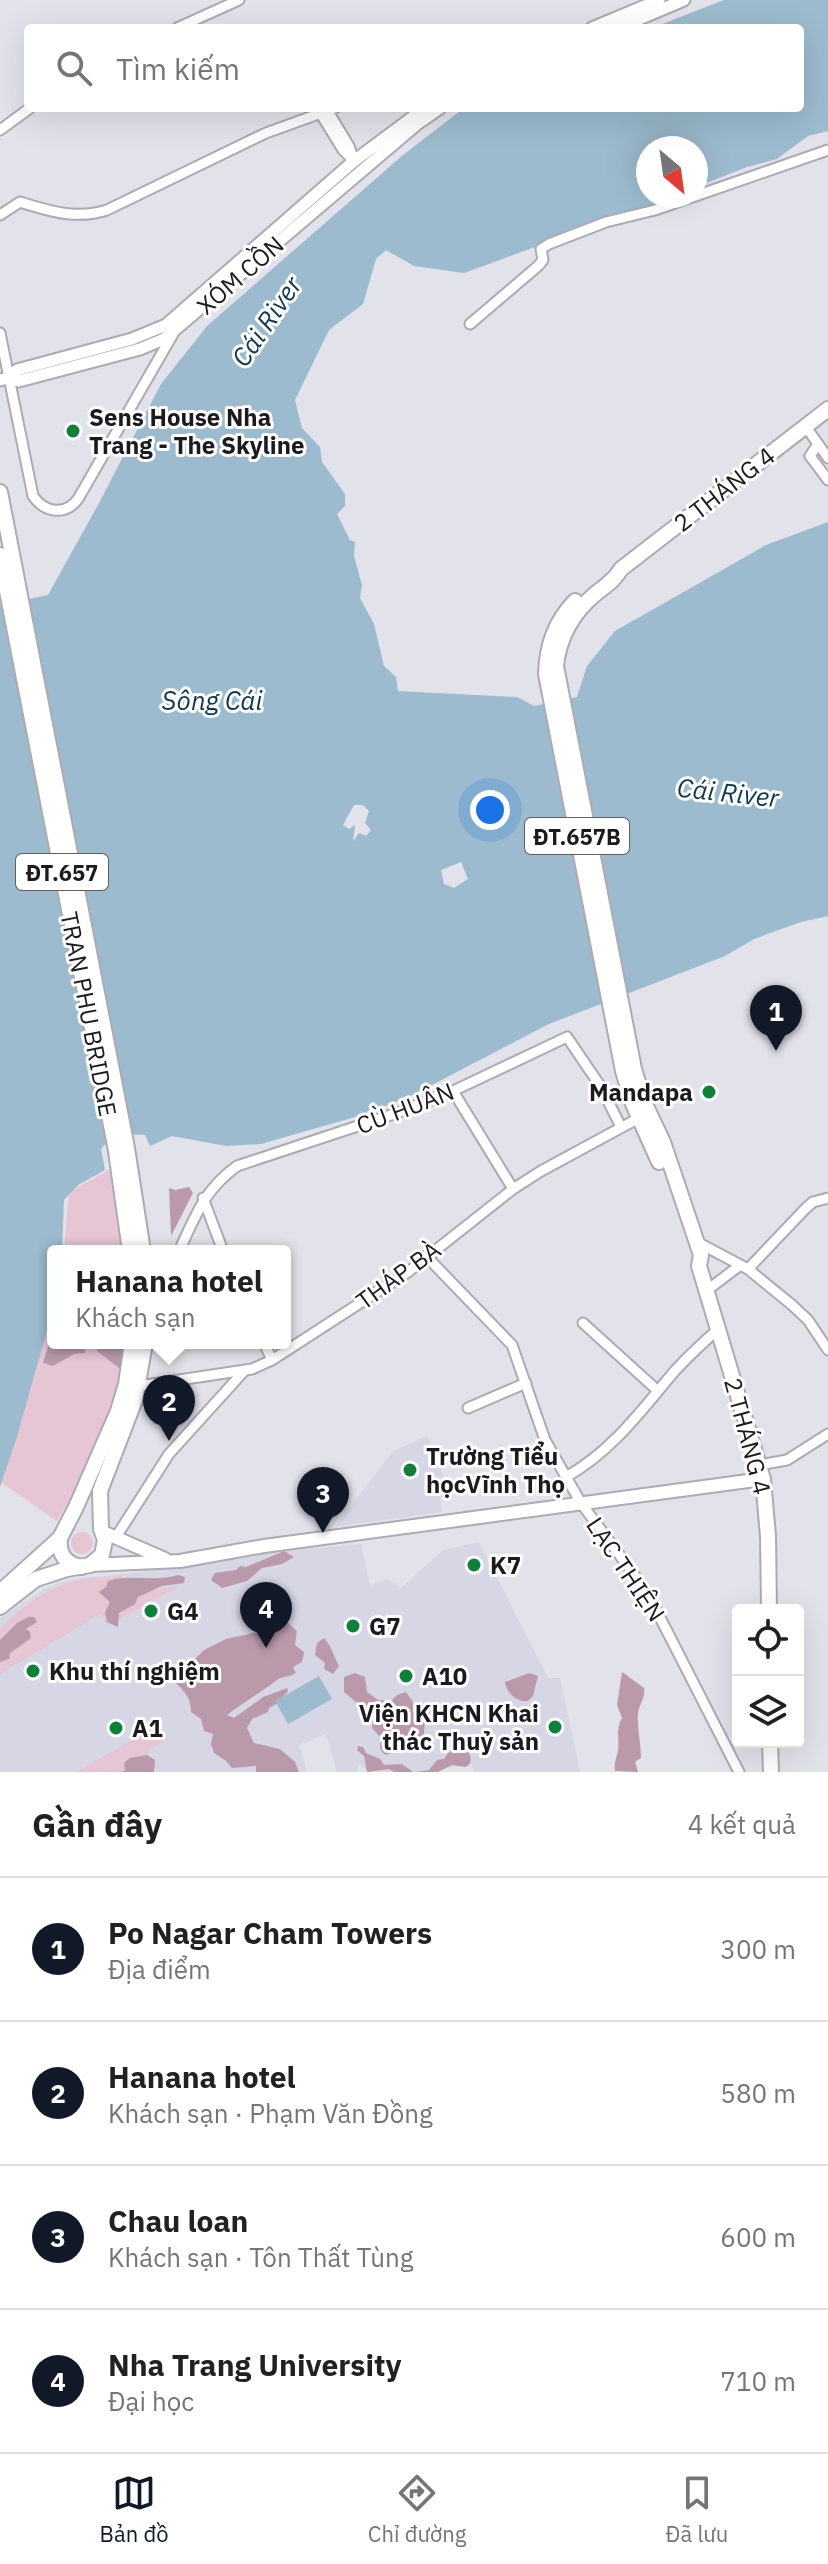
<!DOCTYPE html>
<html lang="vi">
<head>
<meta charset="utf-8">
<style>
  body { margin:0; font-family:"IBM Plex Sans",sans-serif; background:#f6f6f6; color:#202124 }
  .controls { position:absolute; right:24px; bottom:24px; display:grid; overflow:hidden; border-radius:8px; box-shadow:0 8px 32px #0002 }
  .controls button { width:72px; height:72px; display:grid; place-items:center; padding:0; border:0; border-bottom:2px solid #e0e0e0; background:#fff; color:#202124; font:40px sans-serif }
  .compass { position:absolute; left:636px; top:136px; width:72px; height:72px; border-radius:50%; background:#fff; box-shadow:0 8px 32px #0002; rotate:151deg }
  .you { position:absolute; left:490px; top:810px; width:28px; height:28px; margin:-20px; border:6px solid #fff; border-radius:50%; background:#1a73e8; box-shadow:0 0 0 12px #1a73e833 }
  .badge { display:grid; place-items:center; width:52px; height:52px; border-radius:50%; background:#111827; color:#fff; font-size:26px; font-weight:700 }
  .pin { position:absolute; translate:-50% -66px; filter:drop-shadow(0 2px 4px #0008) }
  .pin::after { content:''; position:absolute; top:42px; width:28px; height:24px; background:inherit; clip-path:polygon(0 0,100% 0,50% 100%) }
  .popup { position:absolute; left:47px; top:1245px; width:244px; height:104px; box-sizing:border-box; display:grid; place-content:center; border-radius:8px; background:#fff; filter:drop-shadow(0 2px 6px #0005); font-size:26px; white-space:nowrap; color:#757577 }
  .popup b { font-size:30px; color:#202124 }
  .popup::after { content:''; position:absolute; left:50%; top:100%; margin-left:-16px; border:16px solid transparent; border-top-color:#fff }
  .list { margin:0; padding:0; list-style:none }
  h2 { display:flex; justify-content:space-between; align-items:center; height:104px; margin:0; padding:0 32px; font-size:34px }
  h2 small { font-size:26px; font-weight:400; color:#757577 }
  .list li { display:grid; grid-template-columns:52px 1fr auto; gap:24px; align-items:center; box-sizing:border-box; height:144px; padding:0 32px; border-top:2px solid #e0e0e0 }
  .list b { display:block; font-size:30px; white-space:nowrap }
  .list p { margin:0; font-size:26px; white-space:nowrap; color:#757577 }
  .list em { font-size:26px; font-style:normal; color:#757577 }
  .icon { flex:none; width:44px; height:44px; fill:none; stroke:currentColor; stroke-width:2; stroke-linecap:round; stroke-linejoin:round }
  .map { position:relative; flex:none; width:828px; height:1772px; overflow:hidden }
  .search { position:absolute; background:#fff; box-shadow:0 8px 32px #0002; left:24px; right:24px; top:24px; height:88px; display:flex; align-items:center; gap:20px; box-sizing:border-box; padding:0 28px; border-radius:8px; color:#757577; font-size:30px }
  .sheet { height:680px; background:#fff }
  nav { display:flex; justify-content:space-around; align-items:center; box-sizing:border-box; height:112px; border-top:2px solid #e0e0e0; background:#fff; font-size:22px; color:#757577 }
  nav a { display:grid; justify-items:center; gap:4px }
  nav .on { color:#111827 }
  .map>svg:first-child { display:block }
</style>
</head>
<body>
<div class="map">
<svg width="828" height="1772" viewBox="0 0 828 1772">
  <rect width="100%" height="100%" fill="#e2e2ea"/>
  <g fill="#d7d6e5">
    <polygon points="427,1436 449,1489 440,1499 442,1512 335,1527 393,1451"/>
    <polygon points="479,1542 548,1678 560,1678 580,1772 474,1772 471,1764 425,1772 370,1772 359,1765 356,1772 337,1772 326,1734 299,1745 307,1772 0,1772 0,1618 42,1591 58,1583 79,1578 133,1573 269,1553 361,1544 370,1585 388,1579 401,1588 443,1550"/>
  </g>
  <g fill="#e6c5d5">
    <polygon points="109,1170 125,1251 64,1251 69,1192"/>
    <path d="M53 1309V1343H126C119 1410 91 1464 57 1521L2 1483Z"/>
    <circle cx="82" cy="1543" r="11"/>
    <path d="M122 1576 137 1592 180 1586 108 1625 100 1614 0 1674V1628C43 1589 62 1578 122 1576Z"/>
    <polygon points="160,1724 168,1739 151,1749 134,1772 77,1772"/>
  </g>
  <g fill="#ba9aaa">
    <polygon points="189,1187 193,1193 171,1236 169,1188 175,1190"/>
    <polygon points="53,1330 53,1343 85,1343 85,1353 74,1354 53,1366 43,1363"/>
    <polygon points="97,1343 126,1343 123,1371 97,1351"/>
    <polygon points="284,1551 294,1557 282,1564 262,1568 247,1581 222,1588 211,1580 215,1573 236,1570 240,1566 246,1567"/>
    <path d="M178 1575 185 1577 184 1583 162 1586 138 1597 135 1604 119 1613 118 1627 107 1622 105 1612 110 1602 99 1592 106 1587 108 1581C131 1574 157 1582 178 1575Z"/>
    <polygon points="28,1617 34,1617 37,1622 26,1629 30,1632 31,1638 10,1653 9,1659 0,1662 0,1640 17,1623"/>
    <path d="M286 1621 297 1631 295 1645 304 1652 302 1662 293 1667 296 1673C290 1677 283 1676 277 1680 261 1692 243 1703 227 1715L234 1718 263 1697 287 1688 288 1691 278 1703 269 1708 268 1712 252 1719 247 1728 254 1743 280 1749 295 1762 299 1772H256V1766L232 1768 226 1761 214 1753 211 1744 213 1734 204 1731 201 1719 191 1712C192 1698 181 1687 172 1680L177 1666 194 1660 204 1650 226 1639 272 1629 280 1622Z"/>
    <path d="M324 1638C332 1647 333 1655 339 1666L333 1674 324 1669 325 1663 315 1655 317 1643Z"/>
    <path d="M622 1672 644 1688C646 1698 639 1704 638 1713 637 1728 641 1743 641 1758L635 1762 638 1772 615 1771C614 1762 616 1759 618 1751 620 1739 615 1730 622 1718L617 1705Z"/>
    <path d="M355 1673 365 1677 367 1692 378 1700 391 1701 397 1695 406 1692 413 1702V1712C425 1716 431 1702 443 1707L441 1715 425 1717 424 1734 431 1743 428 1751C415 1754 400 1748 386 1755 378 1750 380 1746 381 1738L372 1728 373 1719 366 1713 359 1712 357 1703 344 1692V1677Z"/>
    <path d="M529 1673 538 1676 533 1696 528 1701C517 1702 506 1693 505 1682Z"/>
    <polygon points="358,1746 363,1747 366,1753 380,1759 384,1765 402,1764 413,1772 394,1772 389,1769 367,1772 364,1756 357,1750"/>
    <path d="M450 1750 468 1752C472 1758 472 1763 466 1767L452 1765 438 1772H416L429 1770 437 1760 444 1759Z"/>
    <polygon points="147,1755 155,1760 154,1772 122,1772 125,1770 124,1763 130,1758"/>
  </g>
  <g fill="#9cbbce" fill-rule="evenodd">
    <path d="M724 0H828V131L808 136 777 159 747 167 696 187V148H648V196H674L464 273 414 266 386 250 376 259 363 304 329 330 295 400 302 428 320 447 322 462 345 494V506L337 514 350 540 355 542 354 556 362 585 360 598 374 624 384 666 396 677 398 691 517 697 534 706 577 697 587 666 615 631 766 545 828 522V916L801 922 754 939 725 956 549 1024 407 1098 355 1117 261 1144 226 1146 172 1136 150 1146 145 1135C126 1134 113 1133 101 1149L105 1170 78 1185 64 1200 62 1251H53V1309L16 1440 0 1487V605L48 595 99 503 161 384 207 326 403 155 460 111 467 108H800V28H652ZM354 805H363L369 811 365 823 371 830 366 836 359 833 353 841 355 825 349 829 343 825ZM461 862 468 879 454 888 444 884 441 870Z"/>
    <polygon points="319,1676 332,1699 288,1724 275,1701"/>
  </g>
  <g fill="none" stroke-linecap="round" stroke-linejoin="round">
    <defs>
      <g id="minor">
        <polyline points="177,28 239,0"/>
        <polyline points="317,108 343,150 354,161"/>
        <polyline points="326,108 349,146 353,158"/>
        <polyline points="0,130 30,108"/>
        <path d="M0 215 20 202C49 211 77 220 107 210L266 133 335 108"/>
        <polyline points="470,324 538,266 543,260 541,249 549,244 606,222 655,210 828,150"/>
        <path d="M0 333 33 496C45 513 65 516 78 499L173 334"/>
        <polyline points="806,427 828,458"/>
        <polyline points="818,444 810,456 828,480"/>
        <polyline points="453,1091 513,1189"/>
        <polyline points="203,1198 223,1251"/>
        <polyline points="697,1242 748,1269 792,1305 808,1320 828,1350"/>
        <path d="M179 1251C196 1215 204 1190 237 1166L394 1114 453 1091 567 1037 601 1087 621 1127"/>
        <polyline points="426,1256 512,1345 545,1440 581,1503 647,1592 739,1772"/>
        <polyline points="748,1269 806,1208 813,1202 828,1198"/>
        <polyline points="706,1291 739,1266"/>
        <polyline points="583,1323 658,1391"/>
        <polyline points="264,1343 272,1360"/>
        <polyline points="139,1386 252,1369 272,1360 408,1272 513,1189 541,1171 639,1118"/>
        <polyline points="468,1408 526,1383"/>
        <polyline points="759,1465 787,1460 828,1434"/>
        <path d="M566 1477C612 1451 640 1412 673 1373 687 1357 703 1343 718 1329"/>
        <polyline points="116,1537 169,1454 245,1370"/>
      </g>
      <g id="tertiary">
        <polyline points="592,28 659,0"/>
        <polyline points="618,28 684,0"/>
        <polyline points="8,378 17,370 132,339 166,325 354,161 425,108"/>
        <polyline points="0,380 8,378 19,381 140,349 164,339 417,124 440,108"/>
      </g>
      <g id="secondary">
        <polyline points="103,1532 165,1559"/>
        <polyline points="90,1565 180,1561 264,1546 763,1479"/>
      </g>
      <g id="primary">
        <polyline points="0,492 127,1148 143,1251"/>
        <polyline points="0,555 116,1151 130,1251"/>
        <path d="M575 601C555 622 547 645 546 674L623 1071 633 1104 659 1162"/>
        <path d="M60 1538C58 1554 66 1565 82 1567"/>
        <polyline points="0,1592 60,1538 76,1507 118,1411 126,1384 132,1343"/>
        <polyline points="0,1607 36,1579 67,1569 90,1565 102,1555 105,1540 101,1529 100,1491 135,1400 145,1343"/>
        <path d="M769 1610 768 1536 763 1479 699 1266 701 1255 663 1142 644 1102 634 1069 556 666C559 637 572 614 594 595 604 587 615 580 621 569L828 409"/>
        <polyline points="770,1742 771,1772"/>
      </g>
    </defs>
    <use href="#minor" stroke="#acabb3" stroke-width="13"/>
    <use href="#tertiary" stroke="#acabb3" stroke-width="15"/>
    <use href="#secondary" stroke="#acabb3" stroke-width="16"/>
    <use href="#primary" stroke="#acabb3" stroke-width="18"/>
    <use href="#minor" stroke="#fff" stroke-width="9"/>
    <use href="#tertiary" stroke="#fff" stroke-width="11"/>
    <use href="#secondary" stroke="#fff" stroke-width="12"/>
    <use href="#primary" stroke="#fff" stroke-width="14"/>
  </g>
  <g fill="#0e8139" stroke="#fff" stroke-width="3">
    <circle cx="73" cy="431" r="8"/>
    <circle cx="709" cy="1092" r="8"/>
    <circle cx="410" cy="1470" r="8"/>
    <circle cx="474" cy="1565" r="8"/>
    <circle cx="151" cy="1611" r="8"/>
    <circle cx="353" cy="1626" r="8"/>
    <circle cx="33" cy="1671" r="8"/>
    <circle cx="406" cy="1676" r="8"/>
    <circle cx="555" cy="1727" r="8"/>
    <circle cx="116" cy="1728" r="8"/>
  </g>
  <g text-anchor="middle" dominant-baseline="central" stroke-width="6" stroke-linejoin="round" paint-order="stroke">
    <g fill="#fff" stroke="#5f5f62" stroke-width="2">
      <rect x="525" y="818" width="104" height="36" rx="6"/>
      <rect x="16" y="854" width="92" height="36" rx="6"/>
    </g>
    <g font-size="22" font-weight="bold" fill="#1b1b1e">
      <text x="577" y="836">ĐT.657B</text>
      <text x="62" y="872">ĐT.657</text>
    </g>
    <g font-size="24" fill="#1b1b1e" stroke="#fff">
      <text transform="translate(240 275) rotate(-41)">XÓM CỒN</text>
      <text transform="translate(724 489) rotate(-38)">2 THÁNG 4</text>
      <text transform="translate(89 1014) rotate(79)">TRAN PHU BRIDGE</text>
      <text transform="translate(405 1108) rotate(-21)">CÙ HUÂN</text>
      <text transform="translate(398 1275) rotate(-36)">THÁP BÀ</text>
      <text transform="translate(748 1436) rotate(75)">2 THÁNG 4</text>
      <text transform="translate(626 1569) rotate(56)">LẠC THIỆN</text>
    </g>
    <g font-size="24" font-weight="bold" fill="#1b1b1e" stroke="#fff" text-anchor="start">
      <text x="89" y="417">Sens House Nha<tspan x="89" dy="28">Trang - The Skyline</tspan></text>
      <text x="693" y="1092" text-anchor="end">Mandapa</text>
      <text x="426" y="1456">Trường Tiểu<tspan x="426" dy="28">họcVĩnh Thọ</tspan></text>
      <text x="490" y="1565">K7</text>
      <text x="167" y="1611">G4</text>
      <text x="369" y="1626">G7</text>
      <text x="49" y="1671">Khu thí nghiệm</text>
      <text x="422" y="1676">A10</text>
      <text x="539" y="1713" text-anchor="end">Viện KHCN Khai<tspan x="539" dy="28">thác Thuỷ sản</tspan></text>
      <text x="132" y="1728">A1</text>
    </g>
    <g font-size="26" font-style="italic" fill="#0e394d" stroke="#fff">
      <text transform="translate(266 321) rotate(-56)">Cái River</text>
      <text x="212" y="700">Sông Cái</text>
      <text transform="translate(728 792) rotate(6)">Cái River</text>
    </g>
  </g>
</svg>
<div class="controls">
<button><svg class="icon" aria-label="locate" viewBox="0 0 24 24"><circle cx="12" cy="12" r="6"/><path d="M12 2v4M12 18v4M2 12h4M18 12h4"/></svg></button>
<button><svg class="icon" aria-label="layers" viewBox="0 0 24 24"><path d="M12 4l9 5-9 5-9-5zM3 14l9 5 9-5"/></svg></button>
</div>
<svg class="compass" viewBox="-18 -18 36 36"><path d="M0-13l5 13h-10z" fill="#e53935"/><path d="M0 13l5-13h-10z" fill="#757577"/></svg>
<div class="you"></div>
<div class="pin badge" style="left:776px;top:1051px">1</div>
<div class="pin badge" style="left:169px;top:1441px">2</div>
<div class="popup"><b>Hanana hotel</b>Khách sạn</div>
<div class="pin badge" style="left:323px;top:1533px">3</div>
<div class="pin badge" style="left:266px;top:1648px">4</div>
<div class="search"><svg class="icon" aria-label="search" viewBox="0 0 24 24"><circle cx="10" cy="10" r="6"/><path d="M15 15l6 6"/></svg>Tìm kiếm</div>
</div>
<section class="sheet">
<h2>Gần đây<small>4 kết quả</small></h2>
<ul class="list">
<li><span class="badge">1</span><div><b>Po Nagar Cham Towers</b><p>Địa điểm</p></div><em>300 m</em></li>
<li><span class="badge">2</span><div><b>Hanana hotel</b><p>Khách sạn · Phạm Văn Đồng</p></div><em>580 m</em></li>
<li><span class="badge">3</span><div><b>Chau loan</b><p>Khách sạn · Tôn Thất Tùng</p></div><em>600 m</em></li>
<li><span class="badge">4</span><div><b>Nha Trang University</b><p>Đại học</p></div><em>710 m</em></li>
</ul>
</section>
<nav>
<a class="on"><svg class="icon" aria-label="map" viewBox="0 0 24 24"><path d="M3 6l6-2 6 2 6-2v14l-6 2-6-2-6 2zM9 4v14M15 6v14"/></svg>Bản đồ</a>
<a><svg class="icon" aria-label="directions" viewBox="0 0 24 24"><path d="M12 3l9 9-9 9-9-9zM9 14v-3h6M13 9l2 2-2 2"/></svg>Chỉ đường</a>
<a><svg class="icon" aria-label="saved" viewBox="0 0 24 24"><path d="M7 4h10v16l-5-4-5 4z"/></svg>Đã lưu</a>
</nav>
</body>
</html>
